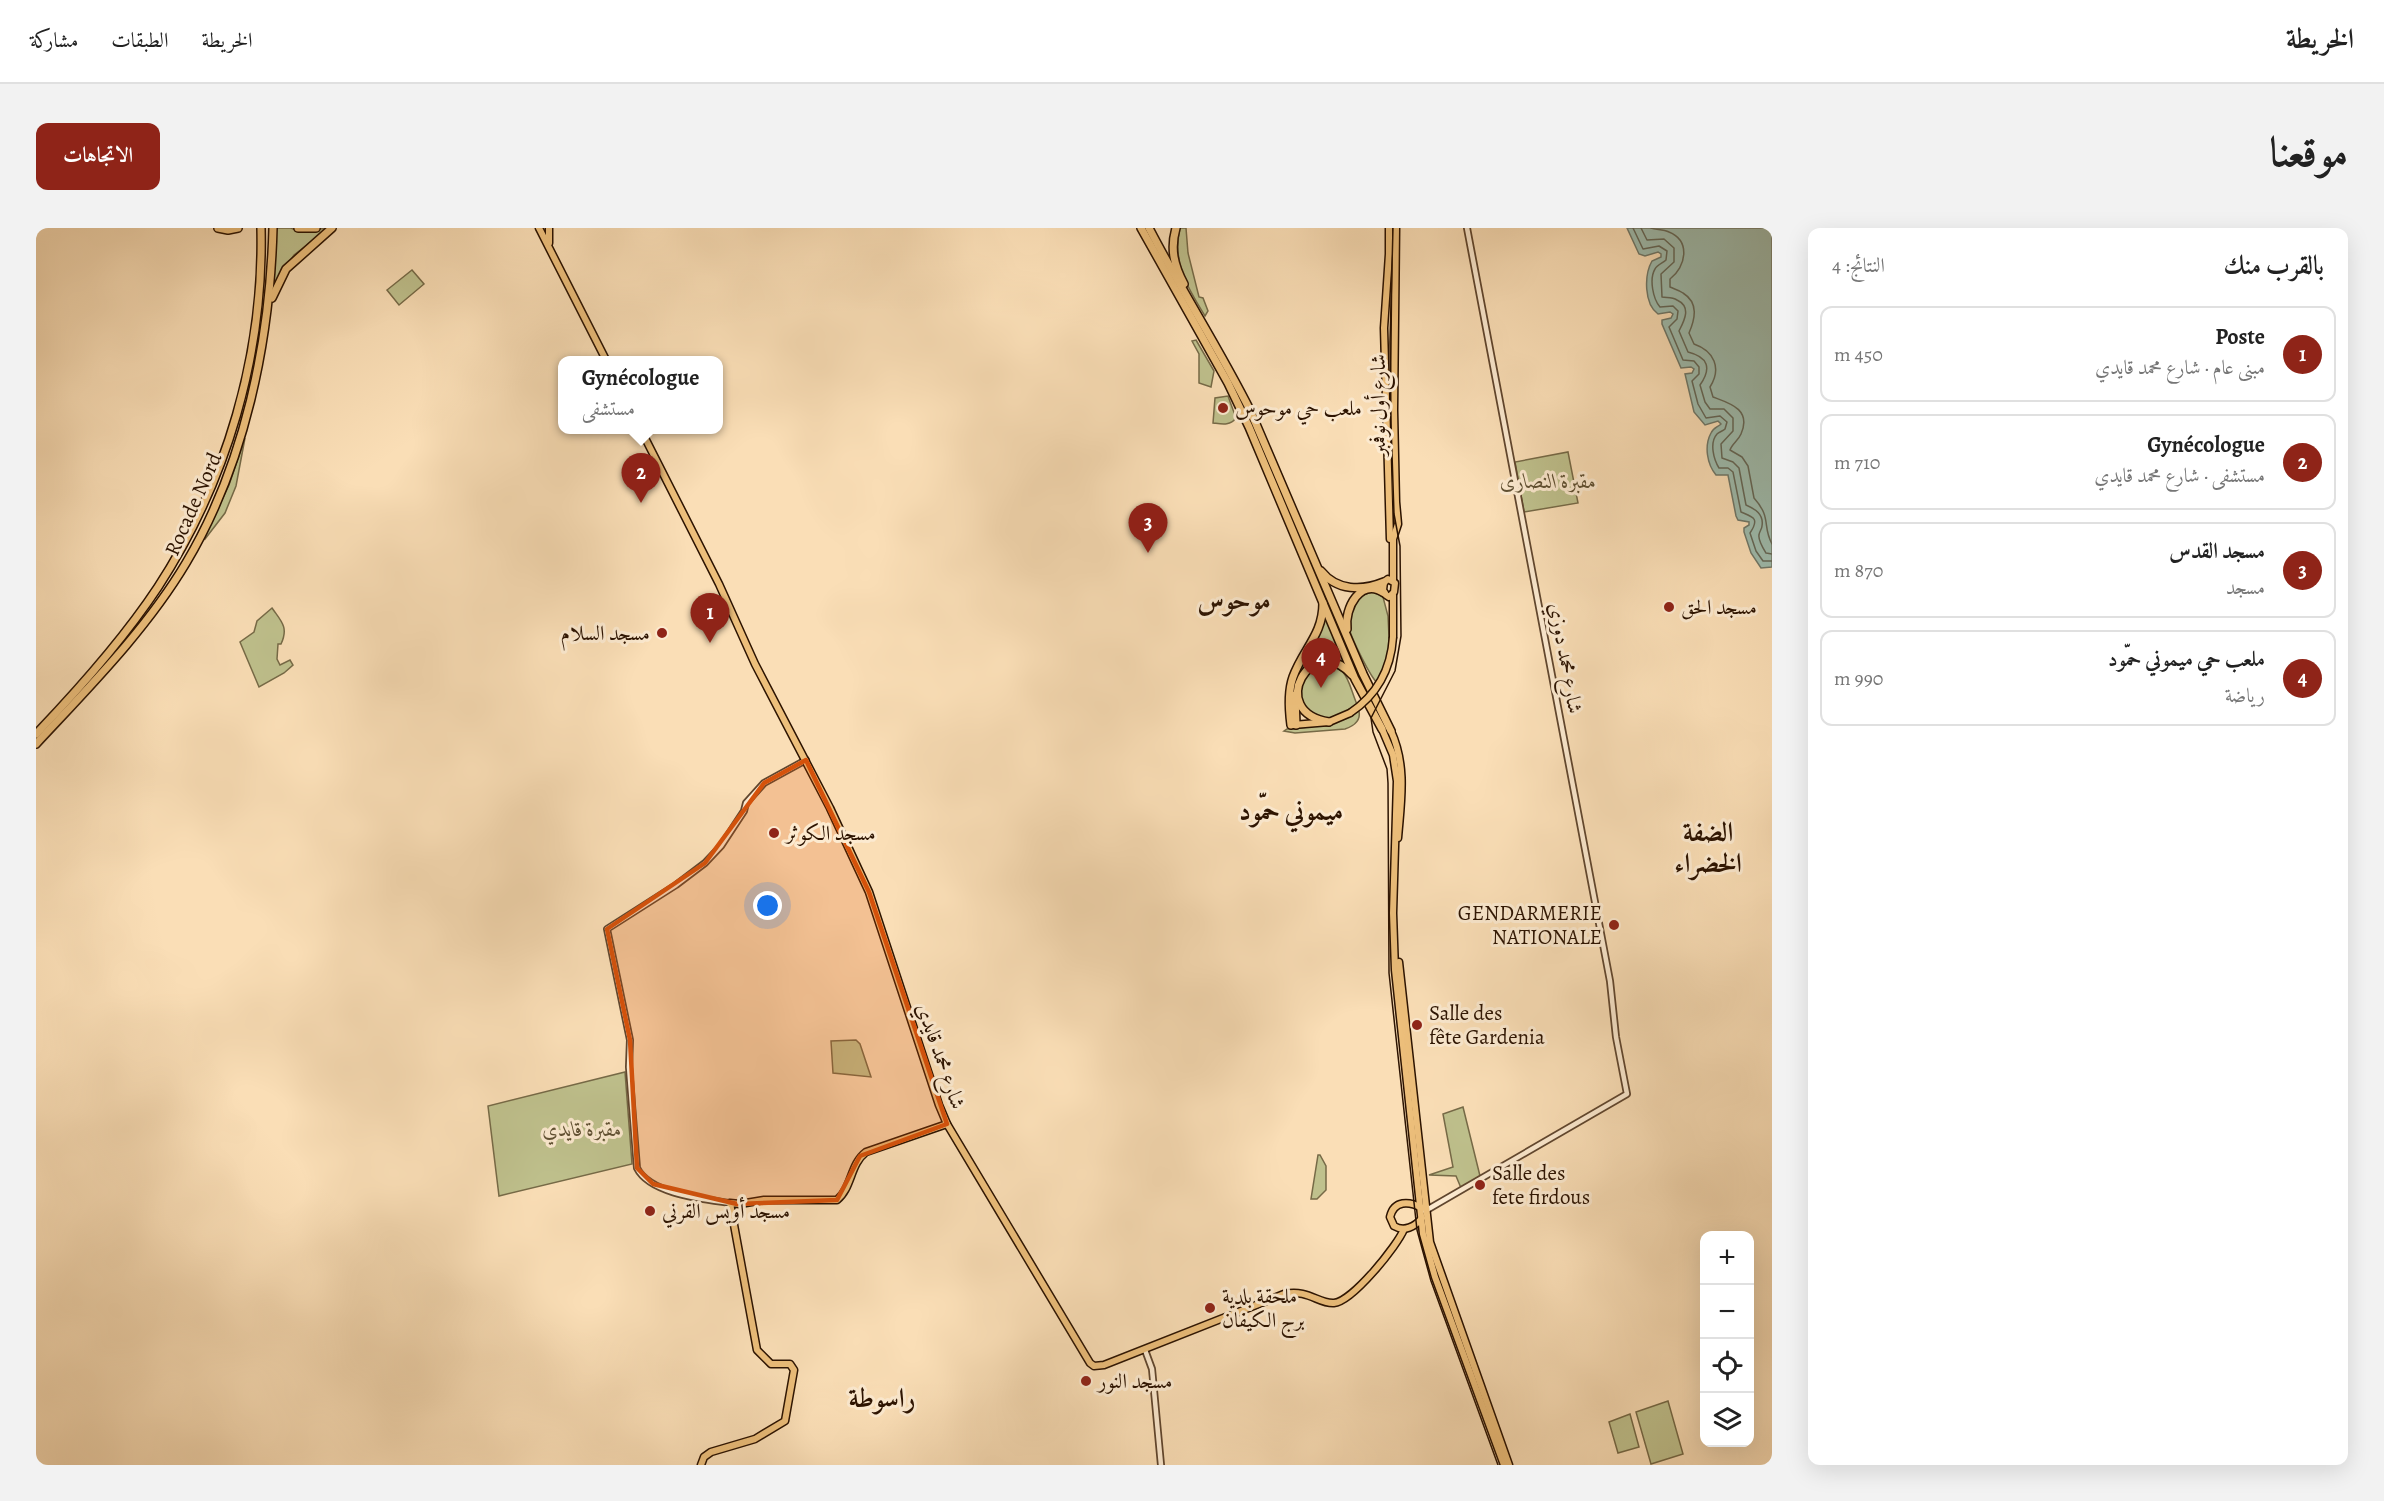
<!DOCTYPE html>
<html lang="ar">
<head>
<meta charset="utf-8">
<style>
  body { margin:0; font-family:Alegreya,Amiri,serif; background:#f2f2f2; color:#222; direction:rtl }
  .controls { position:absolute; right:18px; bottom:18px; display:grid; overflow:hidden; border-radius:12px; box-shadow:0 6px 24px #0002 }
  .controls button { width:54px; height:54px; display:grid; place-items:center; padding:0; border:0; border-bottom:2px solid #e0e0e0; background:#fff; color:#222; font:30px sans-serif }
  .you { position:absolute; left:732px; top:678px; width:21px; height:21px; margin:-15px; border:4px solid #fff; border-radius:50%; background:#1a73e8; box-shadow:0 0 0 9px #1a73e833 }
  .badge { display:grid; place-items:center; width:39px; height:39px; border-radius:50%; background:#8f2418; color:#fff; font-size:20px; font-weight:700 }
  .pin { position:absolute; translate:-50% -50px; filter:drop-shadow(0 2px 3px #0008) }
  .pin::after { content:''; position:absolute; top:32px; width:21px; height:18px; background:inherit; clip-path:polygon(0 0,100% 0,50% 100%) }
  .popup { position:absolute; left:522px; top:128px; width:165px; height:78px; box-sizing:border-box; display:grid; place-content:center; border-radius:12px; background:#fff; filter:drop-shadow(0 2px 4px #0005); font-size:20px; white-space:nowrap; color:#767676 }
  .popup b { font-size:22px; color:#222 }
  .popup::after { content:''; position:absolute; left:50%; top:100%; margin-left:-12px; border:12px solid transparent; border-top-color:#fff }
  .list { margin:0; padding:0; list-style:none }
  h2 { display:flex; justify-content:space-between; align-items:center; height:78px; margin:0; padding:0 24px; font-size:26px }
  h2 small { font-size:20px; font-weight:400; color:#767676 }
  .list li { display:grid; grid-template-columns:39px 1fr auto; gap:18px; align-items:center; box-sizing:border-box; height:96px; margin:0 12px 12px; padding:0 12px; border:2px solid #e0e0e0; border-radius:12px }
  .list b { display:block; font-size:22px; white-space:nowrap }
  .list p { margin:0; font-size:20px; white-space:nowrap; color:#767676 }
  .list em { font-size:20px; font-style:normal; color:#767676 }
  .icon { flex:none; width:33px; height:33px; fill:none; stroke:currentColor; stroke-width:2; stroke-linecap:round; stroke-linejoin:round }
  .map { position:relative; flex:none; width:1736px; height:1237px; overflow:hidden; direction:ltr; border-radius:12px }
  header { display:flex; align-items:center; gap:36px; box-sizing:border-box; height:84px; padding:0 30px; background:#fff; border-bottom:2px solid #e0e0e0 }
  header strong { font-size:28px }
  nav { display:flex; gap:33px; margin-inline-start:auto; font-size:21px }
  .intro { display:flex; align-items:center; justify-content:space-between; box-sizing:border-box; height:144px; padding:0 36px }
  h1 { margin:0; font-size:42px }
  .button { padding:15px 27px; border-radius:12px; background:#8f2418; color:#fff; font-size:21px; font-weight:700 }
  main { display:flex; gap:36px; padding:0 36px }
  aside { flex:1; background:#fff; border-radius:12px; box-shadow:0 6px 24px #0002 }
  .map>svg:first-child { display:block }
</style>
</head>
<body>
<header>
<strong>الخريطة</strong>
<nav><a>الخريطة</a><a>الطبقات</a><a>مشاركة</a></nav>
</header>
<div class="intro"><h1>موقعنا</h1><a class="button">الاتجاهات</a></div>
<main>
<aside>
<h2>بالقرب منك<small>النتائج: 4</small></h2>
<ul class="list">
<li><span class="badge">1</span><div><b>Poste</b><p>مبنى عام · شارع محمد قايدي</p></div><em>450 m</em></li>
<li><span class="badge">2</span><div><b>Gynécologue</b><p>مستشفى · شارع محمد قايدي</p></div><em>710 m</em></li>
<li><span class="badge">3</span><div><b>مسجد القدس</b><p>مسجد</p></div><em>870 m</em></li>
<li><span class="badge">4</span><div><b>ملعب حي ميموني حمّود</b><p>رياضة</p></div><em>990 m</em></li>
</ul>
</aside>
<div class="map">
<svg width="1736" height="1237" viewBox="0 0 1736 1237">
  <rect width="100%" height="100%" fill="#fadeb6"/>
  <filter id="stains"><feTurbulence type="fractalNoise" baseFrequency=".00333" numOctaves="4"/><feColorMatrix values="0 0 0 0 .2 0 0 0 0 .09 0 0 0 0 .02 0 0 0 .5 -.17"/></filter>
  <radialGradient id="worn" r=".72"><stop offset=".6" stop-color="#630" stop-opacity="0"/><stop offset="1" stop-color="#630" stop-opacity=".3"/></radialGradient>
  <g fill="#bfc18d" stroke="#766a47" stroke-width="1.5">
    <polygon points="240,0 255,0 262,3 293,0 258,27 238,57"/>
    <path d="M1144 0H1150L1152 25 1163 69 1167 70 1172 83 1169 88C1151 59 1136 35 1144 0Z"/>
    <polygon points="376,42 388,56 363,77 351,62"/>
    <polygon points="1160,112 1178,143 1175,159 1163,155 1163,126 1156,113"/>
    <path d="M1192 168 1200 190C1194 198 1186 196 1177 195L1179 170Z"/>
    <polygon points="209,210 200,258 189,285 169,311 168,309 193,257"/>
    <polygon points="1532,224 1542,275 1488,284 1479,234"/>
    <path d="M1338 364 1347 369 1352 388 1353 409 1352 430 1341 455C1333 446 1311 403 1311 391 1311 377 1325 365 1338 364Z"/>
    <path d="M236 380C245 393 253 399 245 416H242L241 431 244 437 254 432 257 437 248 445 223 459 204 414 218 404 221 393Z"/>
    <path d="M1289 386 1311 438C1293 425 1271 430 1260 449L1279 414Z"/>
    <path d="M1282 436C1312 438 1310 448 1320 474L1321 477C1311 485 1300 491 1287 491L1266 477 1263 456Z"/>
    <path d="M1323 483C1325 493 1318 498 1309 501L1259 505 1248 503 1251 501C1280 499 1297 497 1323 483Z"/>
    <polygon points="820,812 824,816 835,849 797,845 795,813"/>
    <polygon points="589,844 596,936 463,968 452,878"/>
    <polygon points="1427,879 1444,948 1425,960 1420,948 1393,947 1417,939 1407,886"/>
    <polygon points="1282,927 1284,927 1290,938 1290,962 1281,971 1275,971"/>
    <polygon points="1632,1173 1647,1226 1615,1236 1600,1184"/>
    <polygon points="1594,1186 1603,1219 1582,1225 1573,1194"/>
  </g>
  <path fill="#9ebcae" stroke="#707869" stroke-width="1.5" d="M1591 0H1736V339L1725 340 1715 325 1708 304V300L1713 297V294L1702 292 1700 288 1692 247H1680C1671 236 1668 218 1675 205 1677 200 1682 199 1685 196L1682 193 1669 197 1658 184 1649 146 1656 145 1658 141 1655 139 1645 140 1626 96V92L1635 90 1637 86 1634 84 1622 86C1608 76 1608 47 1616 33L1625 29V26L1622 24 1609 28 1603 26Z"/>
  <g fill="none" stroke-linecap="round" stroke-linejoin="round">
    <g stroke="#656858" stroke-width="1.5">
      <path d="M1597 0 1607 21 1623 18 1631 23 1630 32C1627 35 1621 37 1619 41 1613 51 1617 71 1624 79L1637 78 1642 83 1641 91 1633 99 1647 132 1658 133 1663 139V146L1656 153 1662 176 1670 190 1684 188 1691 194 1689 201C1687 203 1683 204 1681 206 1673 215 1678 232 1683 240H1692L1697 244 1705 284C1717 289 1724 290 1714 305L1720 323 1727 333H1736"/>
      <path d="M1605 0 1611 12 1628 11 1638 20V34L1625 46 1626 69C1631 70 1636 69 1641 72 1656 79 1648 93 1643 103L1652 124C1672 129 1676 140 1664 157L1669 174 1674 181H1688L1697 190V203L1685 216 1686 230 1697 234 1703 240 1710 277C1719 281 1728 286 1726 298 1726 301 1723 304 1723 307 1722 312 1727 320 1730 325L1736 326"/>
      <path d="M1615 0C1620 2 1627 1 1633 4 1655 13 1650 39 1634 51V59C1638 61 1643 62 1647 65 1663 75 1659 91 1653 105L1658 116C1678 123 1686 140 1674 159L1677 169C1693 175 1716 181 1705 206 1702 213 1696 216 1694 222L1706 229 1712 238 1718 270C1736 290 1726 298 1736 316"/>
    </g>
    <defs>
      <g id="minor">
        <path d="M694 975C667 971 614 966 601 940L593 839 594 812 571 701 640 657 669 635 685 618 708 583 710 575 728 555 770 532"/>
        <polyline points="1389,983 1591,866 1580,809 1574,753 1431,0"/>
        <polyline points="1109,1122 1116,1141 1125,1237"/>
      </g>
      <g id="major">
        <polyline points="503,0 570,132"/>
        <polyline points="513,0 513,15"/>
        <polyline points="1353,0 1353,26 1348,100 1354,311"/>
        <path d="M605 202 683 356 719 436 794 580 833 664 903 877 911 896 1054 1135 1058 1138 1068 1137 1248 1066C1273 1061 1282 1076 1298 1075 1316 1074 1362 1017 1368 1001"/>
        <polygon points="1352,351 1359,355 1358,364 1353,369 1350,367 1347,362 1348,354"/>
        <polyline points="1357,352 1357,311 1362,296 1360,274 1358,182 1360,0"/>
        <polyline points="1357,367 1357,409"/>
        <polyline points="1257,497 1293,494 1314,485"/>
        <polyline points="1346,501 1357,527 1361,553 1357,685 1359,742 1387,1006 1399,1049 1468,1237"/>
        <path d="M1355 503C1371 538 1365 573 1362 610"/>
        <polyline points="1363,734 1394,1014 1473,1237"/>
        <path d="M1386 980C1373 973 1358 972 1354 989L1358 998C1368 1004 1379 999 1386 990"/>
        <path d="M665 1237 668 1229 675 1224 719 1211 749 1193 758 1142 754 1136H735L721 1122 694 975 704 976 728 972H801C816 960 814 936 830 924L911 896"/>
      </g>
      <g id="highway">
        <polyline points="182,0 192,2 202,0"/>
        <polyline points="262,0 280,0"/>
        <polyline points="1105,0 1192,155 1213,199 1319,451 1346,501"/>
        <path d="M1113 0C1145 62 1183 120 1214 182L1327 446 1355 503"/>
        <path d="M1140 0C1134 21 1138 37 1148 56"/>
        <polyline points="236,70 250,41 296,0"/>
        <path d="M1285 343C1301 363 1326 363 1348 354"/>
        <path d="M1311 401C1308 380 1325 349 1348 365"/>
        <polyline points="1259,467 1260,497"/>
        <path d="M1293 494C1229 484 1276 402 1316 447"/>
        <path d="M1255 497C1253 482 1252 463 1257 449 1267 421 1287 407 1287 375"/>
        <path d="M0 506C44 460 87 412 122 359 191 253 228 126 225 0"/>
        <path d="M0 516C53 459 110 402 150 335 209 236 234 113 237 0"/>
      </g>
    </defs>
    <use href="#minor" stroke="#60462e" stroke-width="8"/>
    <use href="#major" stroke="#2c1301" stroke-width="9"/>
    <use href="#highway" stroke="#2c1301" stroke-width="10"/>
    <use href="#minor" stroke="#fcead0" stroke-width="4.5"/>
    <use href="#major" stroke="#edbf7b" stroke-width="6"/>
    <use href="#highway" stroke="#edbf7b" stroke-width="7"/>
    <polyline stroke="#2c1301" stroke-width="1.5" points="1357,0 1354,114 1355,196 1358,286 1364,318 1365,408 1359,443 1335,490 1337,504 1351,541 1352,555 1353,745 1381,1002 1395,1053 1462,1237"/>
    <defs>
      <path id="major-bridge" d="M1314 485C1341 467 1355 441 1357 409"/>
    </defs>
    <use href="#major-bridge" stroke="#2c1301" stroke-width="9" stroke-linecap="butt"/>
    <use href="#major-bridge" stroke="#edbf7b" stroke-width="6"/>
  </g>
  <path fill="#d5520b" fill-opacity="0.2" stroke="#d5520b" stroke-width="4.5" stroke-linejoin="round" d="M770 532 833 664 911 896 824 928 801 972 701 976 617 956 601 940 594 812 571 701 669 635 728 555Z"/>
  <g fill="#8f2418" stroke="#fcead0" stroke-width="2">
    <circle cx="1187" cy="180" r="6"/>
    <circle cx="1633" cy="379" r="6"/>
    <circle cx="626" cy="405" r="6"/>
    <circle cx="738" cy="605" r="6"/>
    <circle cx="1578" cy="697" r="6"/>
    <circle cx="1381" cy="797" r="6"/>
    <circle cx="1444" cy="957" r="6"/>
    <circle cx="614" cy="983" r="6"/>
    <circle cx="1174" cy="1080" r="6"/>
    <circle cx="1050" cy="1153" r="6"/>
  </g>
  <g text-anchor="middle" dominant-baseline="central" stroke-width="6" stroke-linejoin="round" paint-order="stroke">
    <g font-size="21" fill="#2c1301" stroke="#fcead0">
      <text transform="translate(1342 177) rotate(-90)">شارع أول نوفمبر</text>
      <text transform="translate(157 276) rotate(-66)">Rocade Nord</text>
      <text transform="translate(1530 430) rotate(80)">شارع محمد دوزي</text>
      <text transform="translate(905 828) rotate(71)">شارع محمد قايدي</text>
    </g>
    <g font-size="21" fill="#2c1301" stroke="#fcead0" text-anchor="start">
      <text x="1199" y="180">ملعب حي موحوس</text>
      <text x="1645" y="379">مسجد الحق</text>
      <text x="614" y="405" text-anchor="end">مسجد السلام</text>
      <text x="750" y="605">مسجد الكوثر</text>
      <text x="1566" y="685" text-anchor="end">GENDARMERIE<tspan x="1566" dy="24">NATIONALE</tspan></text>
      <text x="1393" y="785">Salle des<tspan x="1393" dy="24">fête Gardenia</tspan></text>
      <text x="1456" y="945">Salle des<tspan x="1456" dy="24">fete firdous</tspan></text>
      <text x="626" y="983">مسجد أويس القرني</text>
      <text x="1186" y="1068">ملحقة بلدية<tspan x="1186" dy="24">برج الكيفان</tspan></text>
      <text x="1062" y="1153">مسجد النور</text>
    </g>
    <g font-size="21" font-style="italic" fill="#5f5032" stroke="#fcead0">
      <text x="1512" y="253">مقبرة النصارى</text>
      <text x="546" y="901">مقبرة قايدي</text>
    </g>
    <g font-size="27" font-weight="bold" fill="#2c1301" stroke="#fcead0">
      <text x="1198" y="372">موحوس</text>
      <text x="1255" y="583">ميموني حمّود</text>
      <text x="1672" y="604">الضفة<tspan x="1672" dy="31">الخضراء</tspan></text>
      <text x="846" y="1170">راسوطة</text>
    </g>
  </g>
  <rect width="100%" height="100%" filter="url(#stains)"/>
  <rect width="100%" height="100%" fill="url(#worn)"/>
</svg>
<div class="controls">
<button>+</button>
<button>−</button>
<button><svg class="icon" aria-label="locate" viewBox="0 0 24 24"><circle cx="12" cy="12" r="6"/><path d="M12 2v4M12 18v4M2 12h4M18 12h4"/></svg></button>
<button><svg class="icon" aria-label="layers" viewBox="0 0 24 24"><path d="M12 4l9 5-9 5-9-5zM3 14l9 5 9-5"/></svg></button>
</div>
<div class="you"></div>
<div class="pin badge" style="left:674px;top:415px">1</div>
<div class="pin badge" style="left:605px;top:275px">2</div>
<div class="popup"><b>Gynécologue</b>مستشفى</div>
<div class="pin badge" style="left:1112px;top:325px">3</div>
<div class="pin badge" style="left:1285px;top:460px">4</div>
</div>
</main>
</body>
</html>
